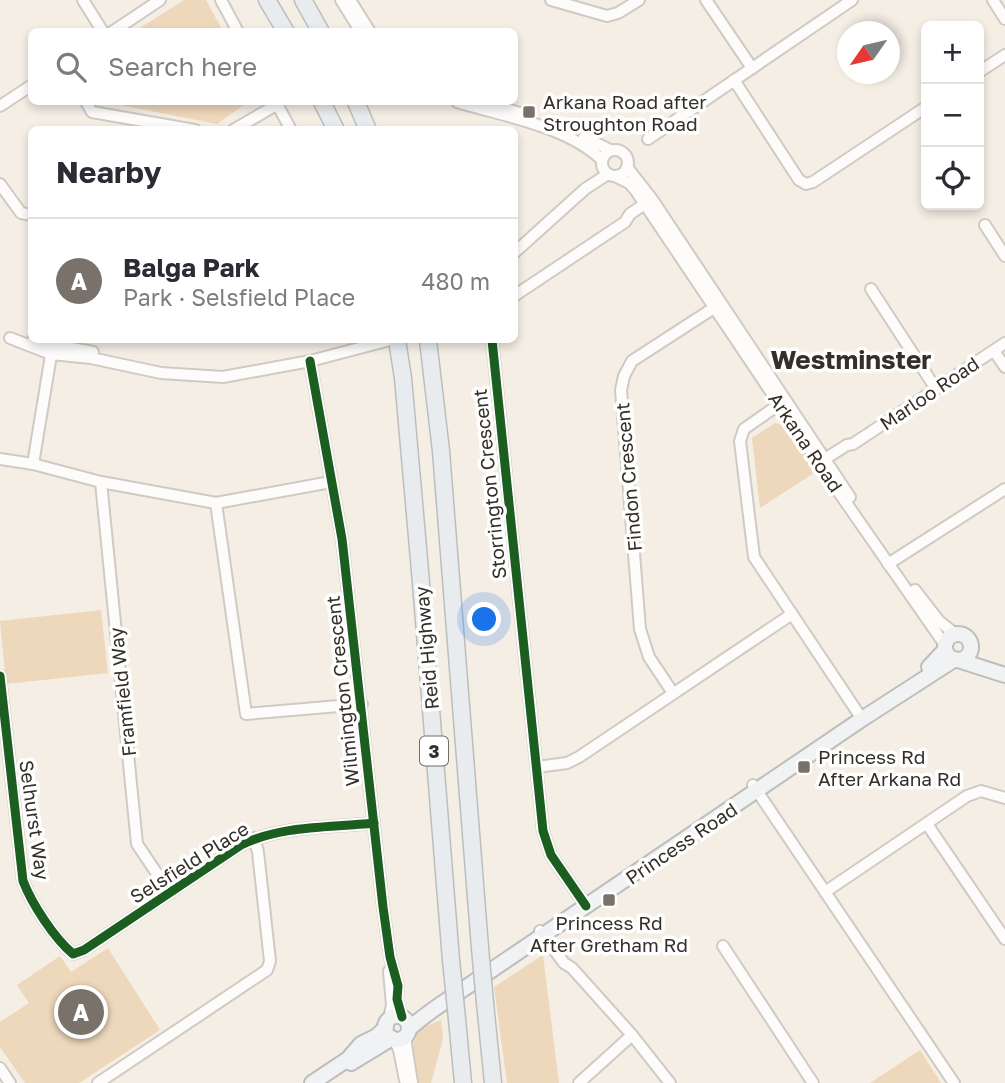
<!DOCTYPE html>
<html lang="en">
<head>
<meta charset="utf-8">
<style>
  body { margin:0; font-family:"Golos Text",sans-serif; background:#f2f2f3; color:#2b2b33 }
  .controls { position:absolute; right:21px; top:21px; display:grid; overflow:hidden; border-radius:10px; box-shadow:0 4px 10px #0003 }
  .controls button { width:63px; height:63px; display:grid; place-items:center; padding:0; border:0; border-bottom:2px solid #e1e1e2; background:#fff; color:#2b2b33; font:35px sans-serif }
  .compass { position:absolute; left:837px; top:21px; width:63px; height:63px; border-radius:50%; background:#fff; box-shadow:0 4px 10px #0003; rotate:236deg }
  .you { position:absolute; left:485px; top:620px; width:24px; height:24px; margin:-18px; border:5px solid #fff; border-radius:50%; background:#1a73e8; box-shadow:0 0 0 10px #1a73e833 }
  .badge { display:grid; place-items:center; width:46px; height:46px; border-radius:50%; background:#78726b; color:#fff; font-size:23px; font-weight:700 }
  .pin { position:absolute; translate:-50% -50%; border:4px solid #fff; box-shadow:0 2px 7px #0006 }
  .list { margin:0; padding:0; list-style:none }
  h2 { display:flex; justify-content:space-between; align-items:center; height:91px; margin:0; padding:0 28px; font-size:30px }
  h2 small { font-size:23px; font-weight:400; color:#7c7c81 }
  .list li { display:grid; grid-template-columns:46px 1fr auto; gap:21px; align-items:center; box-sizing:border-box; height:126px; padding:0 28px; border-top:2px solid #e1e1e2 }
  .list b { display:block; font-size:26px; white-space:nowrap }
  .list p { margin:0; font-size:23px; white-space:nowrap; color:#7c7c81 }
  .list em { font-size:23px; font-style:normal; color:#7c7c81 }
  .icon { flex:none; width:38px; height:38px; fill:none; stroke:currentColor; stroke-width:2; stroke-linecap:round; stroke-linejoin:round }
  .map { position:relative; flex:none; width:1005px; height:1083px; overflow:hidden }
  .search { position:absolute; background:#fff; box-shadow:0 4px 10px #0003; left:28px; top:28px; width:490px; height:77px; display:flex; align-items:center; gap:18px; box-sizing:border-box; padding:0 24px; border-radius:10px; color:#7c7c81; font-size:26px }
  .panel { position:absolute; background:#fff; box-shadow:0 4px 10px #0003; left:28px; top:126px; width:490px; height:217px; border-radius:10px }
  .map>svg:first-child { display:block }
</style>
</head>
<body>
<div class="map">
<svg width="1005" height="1083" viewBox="0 0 1005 1083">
  <rect width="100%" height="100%" fill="#f5eee5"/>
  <g fill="#eed8bc">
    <polygon points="184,0 206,0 223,31 135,31"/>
    <polygon points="105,102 248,102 217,124"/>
    <polygon points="775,423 786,426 817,471 760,508 752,438"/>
    <polygon points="101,610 108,673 6,684 0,621"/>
    <polygon points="108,948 160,1030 79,1083 25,1083 0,1047 0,1022 29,1003 17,985 60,956 71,972"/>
    <polygon points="543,955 559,1083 507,1083 494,987"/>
    <polygon points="441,1020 443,1039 431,1083 417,1083 413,1045 419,1029"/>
    <polygon points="920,1050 941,1083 870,1083"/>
  </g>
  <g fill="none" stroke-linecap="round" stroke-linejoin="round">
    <defs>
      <g id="minor">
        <polyline points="83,0 103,32"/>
        <polyline points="221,0 238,32"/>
        <polyline points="341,0 361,32"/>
        <polyline points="350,0 370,32"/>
        <polyline points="551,0 607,16 618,13 639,0"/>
        <polyline points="706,0 752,68"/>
        <polyline points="993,0 1005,19"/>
        <polyline points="112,32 160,0"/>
        <polyline points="979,72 1005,55"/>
        <polyline points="734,80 799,180 806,184 813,182 926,107"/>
        <polyline points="86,102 92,112 195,130"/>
        <polyline points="276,102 291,130"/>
        <path d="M457 102C503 116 567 126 602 160"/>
        <polyline points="483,102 520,113"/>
        <polyline points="0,106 32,85"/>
        <polyline points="233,130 278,104"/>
        <polyline points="584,137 610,150"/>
        <polyline points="648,139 852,0"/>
        <circle cx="615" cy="163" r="13"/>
        <polyline points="627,167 652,199 850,497"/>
        <polyline points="615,176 629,183 636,191 824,471 945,645"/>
        <polyline points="0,184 21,213 32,215"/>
        <polyline points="985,225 1005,256"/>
        <polyline points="514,253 585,189 608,174"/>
        <polyline points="871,289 936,389"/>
        <polyline points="514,296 625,222 630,214 649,201"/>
        <polyline points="10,338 51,354 91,358 161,373 223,377 310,361 390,340"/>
        <polyline points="33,340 52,348 71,348 93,352"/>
        <polyline points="492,340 543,831 551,855 586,906"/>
        <polyline points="994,351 1005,367"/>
        <polyline points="310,361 342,539 383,907 390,957 398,986 397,999 402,1017"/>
        <polyline points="784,401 744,429 740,441 754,557 862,719"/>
        <polyline points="0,459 33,464 101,482 216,503 331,482"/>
        <polyline points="820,462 847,445 853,444 1005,343"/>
        <polyline points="33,464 52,349"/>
        <polyline points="101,482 137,844 170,893"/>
        <polyline points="216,503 246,714 362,704"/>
        <polyline points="888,564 1005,489"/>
        <polyline points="915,590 939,621 955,634"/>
        <path d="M0 676 23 881C32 904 54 938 73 954L84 950 241 845C282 825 330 828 374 823"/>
        <polyline points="673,693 649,657 640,629 621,390 624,376 632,361 720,304"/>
        <polyline points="537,767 567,763 579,757 792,614"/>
        <polyline points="753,785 954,1083"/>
        <polyline points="927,824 1005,939"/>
        <polyline points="825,892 967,796 981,791 1005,798"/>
        <polyline points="540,931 564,963 572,968 632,1035 670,1083"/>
        <polyline points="723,946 813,1083"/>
        <polyline points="389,971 392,1005 389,1019"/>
        <polyline points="407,1035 406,1044 412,1083"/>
        <polyline points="394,1039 399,1050 405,1080"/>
        <polyline points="0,1068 10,1083"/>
        <polyline points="98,1083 267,970 270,961 258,852 254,838"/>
        <polyline points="579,1083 632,1035"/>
      </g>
      <g id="major">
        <circle cx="958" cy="647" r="13"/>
        <polyline points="958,660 1005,675"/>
        <polyline points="929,667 945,650"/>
        <circle cx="397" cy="1028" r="12"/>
        <path d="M409 1029C426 1013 446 1001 465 988L862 719 955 659"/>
        <polyline points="351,1063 392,1038"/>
        <polyline points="312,1083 348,1059 361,1044 377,1036 386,1027"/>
      </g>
      <g id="highway">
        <polyline points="267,0 286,32"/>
        <polyline points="303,0 321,32"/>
        <polyline points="322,102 336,130"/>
        <polyline points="356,102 368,130"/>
        <polyline points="397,340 403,378 420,571 451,960"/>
        <polyline points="428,340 441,451 480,948"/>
        <polyline points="485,1003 493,1083"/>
        <polyline points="457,1019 463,1083"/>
      </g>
    </defs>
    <use href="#minor" stroke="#cfcac3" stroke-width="14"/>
    <use href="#major" stroke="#bcbebd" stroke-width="18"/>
    <use href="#highway" stroke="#bcbebd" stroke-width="19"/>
    <use href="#minor" stroke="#fefcfb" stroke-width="10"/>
    <use href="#major" stroke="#f1f2f3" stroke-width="14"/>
    <use href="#highway" stroke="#e8ecee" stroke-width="16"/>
    <defs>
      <g id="highway-bridge">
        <polyline points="480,948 485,1003"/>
        <polyline points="451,960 457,1019"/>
      </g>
    </defs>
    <use href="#highway-bridge" stroke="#bcbebd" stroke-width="19" stroke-linecap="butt"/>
    <use href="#highway-bridge" stroke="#e8ecee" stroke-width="16"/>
    <defs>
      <g id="cycleway">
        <polyline points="492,340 543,831 551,855 586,906"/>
        <polyline points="310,361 342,539 383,907 390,957 398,986 397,999 402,1017"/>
        <path d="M0 676 23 881C32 904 54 938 73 954L84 950 241 845C282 825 330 828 374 823"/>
      </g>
    </defs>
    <use href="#cycleway" stroke="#fefefe" stroke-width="13"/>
    <use href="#cycleway" stroke="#1b5e20" stroke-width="9"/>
  </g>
  <g fill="#78726b" stroke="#fefefe" stroke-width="2.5">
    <rect x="522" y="105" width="14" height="14" rx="3.5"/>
    <rect x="797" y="760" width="14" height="14" rx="3.5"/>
    <rect x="602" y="893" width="14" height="14" rx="3.5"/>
  </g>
  <g text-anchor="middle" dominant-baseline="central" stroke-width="7" stroke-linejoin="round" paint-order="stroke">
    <rect fill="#fefefe" stroke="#716d69" stroke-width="2" x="420" y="736.5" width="28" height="29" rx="5"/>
    <g font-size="18" font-weight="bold" fill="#342f29">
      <text x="434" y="751">3</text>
    </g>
    <g font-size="19" fill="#342f29" stroke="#fefefe" text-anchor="start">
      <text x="543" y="101">Arkana Road after<tspan x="543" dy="22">Stroughton Road</tspan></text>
      <text x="818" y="756">Princess Rd<tspan x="818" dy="22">After Arkana Rd</tspan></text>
      <text x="609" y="922" text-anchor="middle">Princess Rd<tspan x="609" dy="22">After Gretham Rd</tspan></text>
    </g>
    <g font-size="19" fill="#342f29" stroke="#fefefe">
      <text transform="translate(929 393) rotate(-34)">Marloo Road</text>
      <text transform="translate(806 442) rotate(56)">Arkana Road</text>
      <text transform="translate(628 477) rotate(-95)">Findon Crescent</text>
      <text transform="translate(489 484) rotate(-96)">Storrington Crescent</text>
      <text transform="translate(426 648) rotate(-95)">Reid Highway</text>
      <text transform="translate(342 691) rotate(-96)">Wilmington Crescent</text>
      <text transform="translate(122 692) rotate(-96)">Framfield Way</text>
      <text transform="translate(35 820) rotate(82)">Selhurst Way</text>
      <text transform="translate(681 843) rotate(-34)">Princess Road</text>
      <text transform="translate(189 862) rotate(-32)">Selsfield Place</text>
    </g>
    <g font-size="26" font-weight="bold" fill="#342f29" stroke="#fefefe">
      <text x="851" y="359">Westminster</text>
    </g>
  </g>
</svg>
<div class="controls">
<button>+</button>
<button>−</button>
<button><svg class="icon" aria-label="locate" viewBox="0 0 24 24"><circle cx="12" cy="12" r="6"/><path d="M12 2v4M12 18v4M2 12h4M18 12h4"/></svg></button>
</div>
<svg class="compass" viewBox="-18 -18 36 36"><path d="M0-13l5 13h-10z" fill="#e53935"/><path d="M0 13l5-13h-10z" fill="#7c7c81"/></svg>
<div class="you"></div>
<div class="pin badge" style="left:81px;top:1012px">A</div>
<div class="search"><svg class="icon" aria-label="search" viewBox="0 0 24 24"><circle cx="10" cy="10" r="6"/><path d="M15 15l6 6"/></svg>Search here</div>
<section class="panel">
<h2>Nearby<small></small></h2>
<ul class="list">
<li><span class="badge">A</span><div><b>Balga Park</b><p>Park · Selsfield Place</p></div><em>480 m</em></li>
</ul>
</section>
</div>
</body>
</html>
